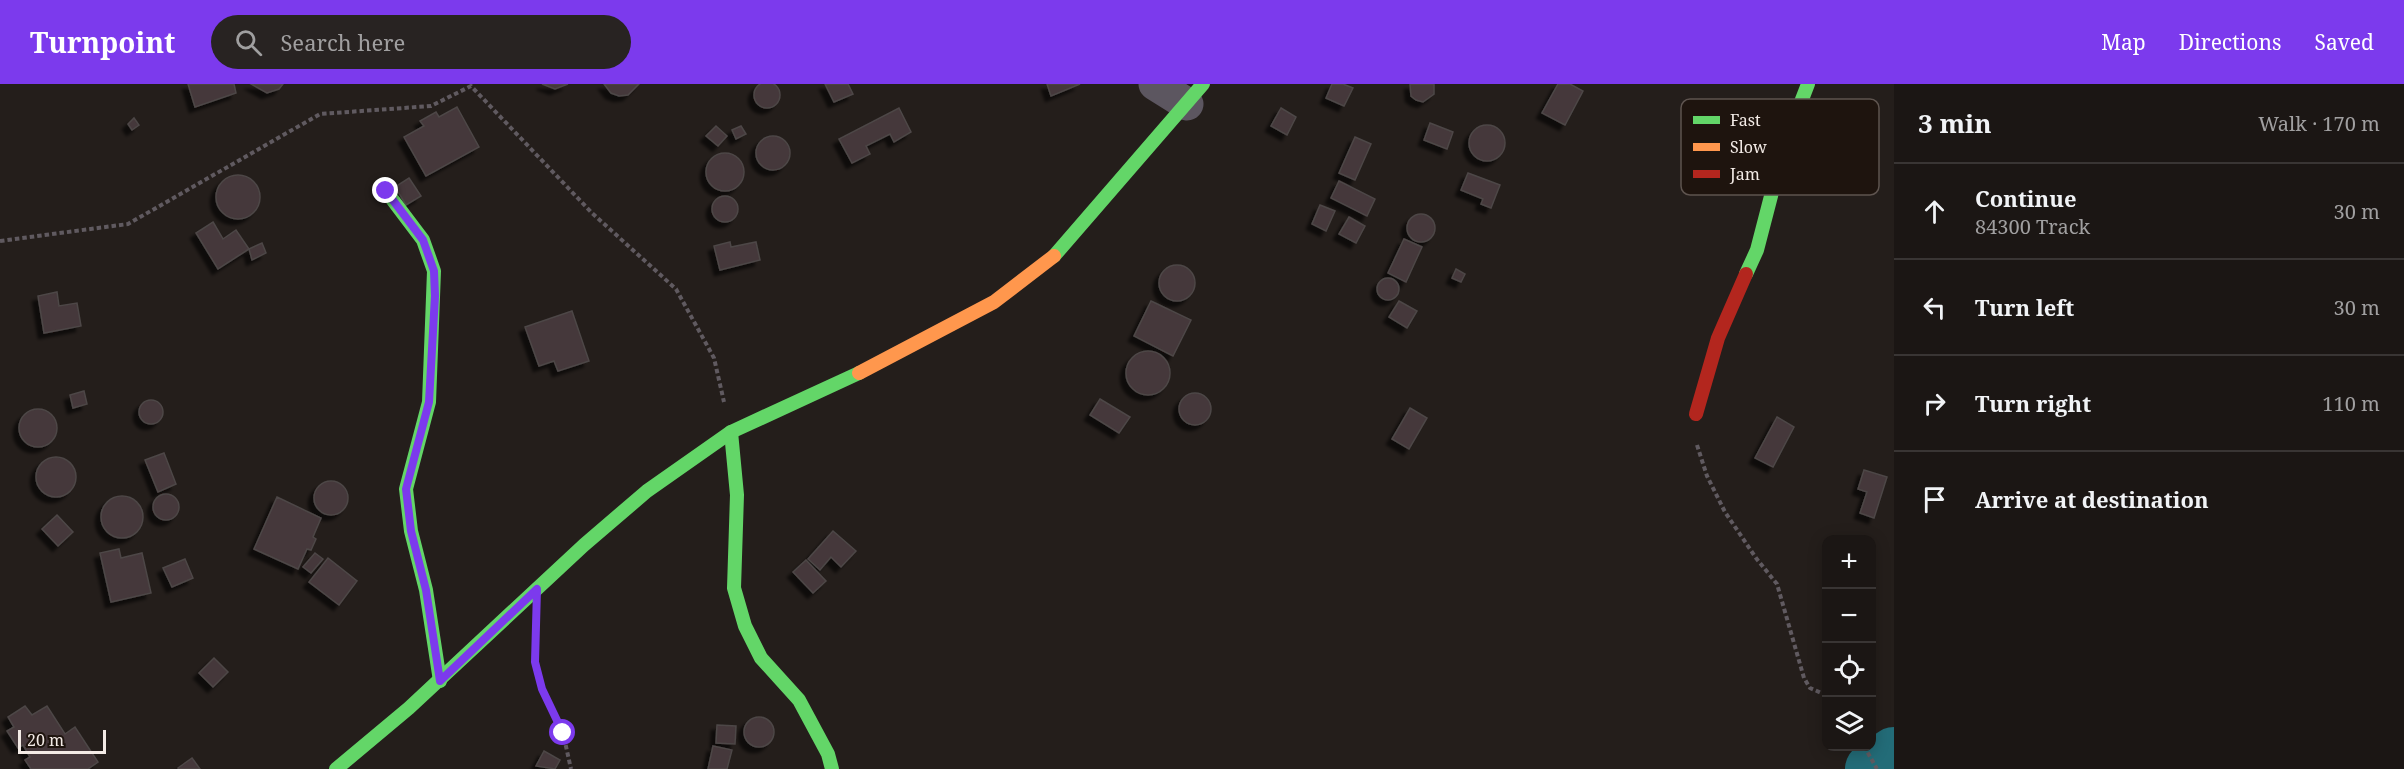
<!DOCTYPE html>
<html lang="en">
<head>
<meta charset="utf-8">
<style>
  body { margin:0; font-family:"Noto Serif",serif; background:#282322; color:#f1f3f6 }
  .controls { position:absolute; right:18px; bottom:18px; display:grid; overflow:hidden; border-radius:12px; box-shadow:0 3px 15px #0003 }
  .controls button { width:54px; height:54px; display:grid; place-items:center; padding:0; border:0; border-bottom:2px solid #393534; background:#1b1614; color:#f1f3f6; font:30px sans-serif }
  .scale { position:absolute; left:18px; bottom:15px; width:88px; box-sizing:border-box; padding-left:6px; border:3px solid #f3ebe6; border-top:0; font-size:16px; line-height:21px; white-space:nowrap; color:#f3ebe6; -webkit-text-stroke:4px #1e140e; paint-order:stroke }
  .stop { position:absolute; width:18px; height:18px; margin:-14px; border:4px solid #7c3aed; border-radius:50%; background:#fff }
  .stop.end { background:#7c3aed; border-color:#fff; box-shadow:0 2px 6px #0008 }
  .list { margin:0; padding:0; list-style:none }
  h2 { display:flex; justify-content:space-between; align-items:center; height:78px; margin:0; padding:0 24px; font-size:26px }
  h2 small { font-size:20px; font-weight:400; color:#a09fa0 }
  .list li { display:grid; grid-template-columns:39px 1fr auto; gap:18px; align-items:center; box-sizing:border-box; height:96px; padding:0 24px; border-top:2px solid #393534 }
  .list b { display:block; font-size:22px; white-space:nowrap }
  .list p { margin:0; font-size:20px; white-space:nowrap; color:#a09fa0 }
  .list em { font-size:20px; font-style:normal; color:#a09fa0 }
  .icon { flex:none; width:33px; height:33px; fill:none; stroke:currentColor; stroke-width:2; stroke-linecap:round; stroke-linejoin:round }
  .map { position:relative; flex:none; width:1894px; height:685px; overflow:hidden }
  header { display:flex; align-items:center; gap:36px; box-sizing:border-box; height:84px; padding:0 30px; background:#7c3aed; color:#fff }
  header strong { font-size:28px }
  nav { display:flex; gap:33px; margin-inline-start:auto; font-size:21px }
  .search { width:420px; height:54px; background:#282322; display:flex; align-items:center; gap:15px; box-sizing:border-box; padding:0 21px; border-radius:33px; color:#a09fa0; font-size:22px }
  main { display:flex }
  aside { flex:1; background:#1b1614 }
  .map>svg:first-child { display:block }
</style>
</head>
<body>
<header>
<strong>Turnpoint</strong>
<div class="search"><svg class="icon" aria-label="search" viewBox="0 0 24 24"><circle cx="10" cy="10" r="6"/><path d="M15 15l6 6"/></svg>Search here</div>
<nav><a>Map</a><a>Directions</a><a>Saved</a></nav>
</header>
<main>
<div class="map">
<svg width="1894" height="685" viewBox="0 0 1894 685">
  <defs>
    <filter id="shadow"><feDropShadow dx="-5.5" dy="5.5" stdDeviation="1.5" flood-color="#0009"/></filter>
  </defs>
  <rect width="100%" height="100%" fill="#241e1b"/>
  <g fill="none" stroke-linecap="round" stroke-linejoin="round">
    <polyline stroke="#236c78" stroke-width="54" points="1872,685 1894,670"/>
  </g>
  <g fill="#44383a" stroke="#4d4747" stroke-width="1.5" filter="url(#shadow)">
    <circle cx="767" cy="11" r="13"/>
    <polygon points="188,0 234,0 236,9 195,23"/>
    <polygon points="251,0 283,0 279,5 267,9"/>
    <polygon points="542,0 568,0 555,5"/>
    <polygon points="604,0 639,0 628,11 619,12 611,9"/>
    <polygon points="825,0 848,0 853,10 834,18"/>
    <polygon points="1047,0 1080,0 1051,12"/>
    <polygon points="1332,0 1343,0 1353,4 1344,22 1326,14"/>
    <polygon points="1410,0 1434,0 1434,10 1423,18 1416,16 1411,12"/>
    <polygon points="1558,0 1570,0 1583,7 1565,41 1542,29"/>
    <polygon points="457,23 479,63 426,92 404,53 424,42 420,37 436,28 439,33"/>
    <polygon points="899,24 911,48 894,58 890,50 866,62 870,70 852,79 839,55"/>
    <polygon points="1281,24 1296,33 1287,51 1271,42"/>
    <polygon points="134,34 139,41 132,46 128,40"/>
    <polygon points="1430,39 1453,48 1447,65 1424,56"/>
    <circle cx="1487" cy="59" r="18"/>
    <polygon points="716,42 727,52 718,62 706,52"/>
    <polygon points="741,42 746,50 736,55 732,46"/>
    <circle cx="773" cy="69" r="17"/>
    <polygon points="1355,53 1371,60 1355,96 1339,89"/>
    <circle cx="725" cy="88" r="19"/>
    <polygon points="1468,89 1500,101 1491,124 1481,120 1483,115 1461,106"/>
    <circle cx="238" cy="113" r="22"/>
    <polygon points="409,94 421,112 406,121 395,103"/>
    <polygon points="1339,97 1375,115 1367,132 1331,114"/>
    <circle cx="725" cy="125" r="13"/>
    <polygon points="1320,121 1335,127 1326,147 1312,140"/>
    <circle cx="1421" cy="144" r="14"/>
    <polygon points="1349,133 1365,142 1356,159 1339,150"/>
    <polygon points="213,138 223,155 236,146 249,165 218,185 196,149"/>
    <polygon points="1404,155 1422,163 1406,198 1388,189"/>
    <polygon points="730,158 731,163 756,158 760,176 720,186 714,162"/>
    <polygon points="262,159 266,169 252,176 249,165"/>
    <circle cx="1177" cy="199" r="18"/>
    <polygon points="1456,185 1465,190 1461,198 1452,194"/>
    <circle cx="1388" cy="205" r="11"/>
    <polygon points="57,208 59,222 77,219 81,242 44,249 38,212"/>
    <polygon points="1151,217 1191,236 1173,272 1134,252"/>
    <polygon points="1399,217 1417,227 1407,244 1389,233"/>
    <polygon points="572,227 589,277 558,287 554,277 539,282 525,243"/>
    <circle cx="1148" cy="289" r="22"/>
    <polygon points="84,307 87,320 73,324 70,311"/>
    <circle cx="1195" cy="325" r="16"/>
    <polygon points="1100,315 1130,333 1119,349 1090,331"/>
    <circle cx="151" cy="328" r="12"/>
    <polygon points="1410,324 1427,334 1409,365 1392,355"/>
    <circle cx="38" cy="344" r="19"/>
    <polygon points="1777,333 1794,343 1773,383 1755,374"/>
    <polygon points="164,369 176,400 158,408 145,376"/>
    <circle cx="56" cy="393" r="20"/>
    <polygon points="1864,386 1887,393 1874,434 1860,429 1867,408 1858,405"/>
    <circle cx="331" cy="414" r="17"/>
    <circle cx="166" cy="423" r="13"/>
    <circle cx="122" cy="433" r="21"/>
    <polygon points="277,413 321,434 313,453 316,455 311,466 307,465 298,485 254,465"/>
    <polygon points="57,431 73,448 58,462 42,445"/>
    <polygon points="833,447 856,467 841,483 831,473 820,486 808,475"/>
    <polygon points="119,465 121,474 142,469 151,509 111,518 100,469"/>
    <polygon points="315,469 323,475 311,489 303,483"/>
    <polygon points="328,474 357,497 339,521 309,498"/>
    <polygon points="185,475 193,494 172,503 163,484"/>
    <polygon points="806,476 826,497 813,509 793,488"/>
    <polygon points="214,574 228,588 213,603 199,589"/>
    <polygon points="25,622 32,631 47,622 65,650 75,643 98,678 88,685 31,685 25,676 30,673 23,661 18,664 7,647 14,643 8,633"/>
    <circle cx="759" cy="648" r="15"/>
    <polygon points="717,641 736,642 735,660 716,659"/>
    <polygon points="713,662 732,666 727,685 708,685"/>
    <polygon points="544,667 560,676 555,685 536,682"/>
    <polygon points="192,674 200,685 179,685 178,684"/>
  </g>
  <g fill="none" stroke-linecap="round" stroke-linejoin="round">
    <g stroke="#605a60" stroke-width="4" stroke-dasharray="4.5 3" stroke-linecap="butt">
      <polyline points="0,157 128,140 320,30 431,22 471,2 592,129 676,205 714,274 724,318"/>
      <polyline points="1697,361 1707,392 1725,428 1756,474 1777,500 1804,594 1810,604 1826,611"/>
      <polyline points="536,547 535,578 542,605 563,649 571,685"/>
      <polyline points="1864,662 1877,685"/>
    </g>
    <polyline stroke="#5c5660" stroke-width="33" points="1155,0 1187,20"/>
    <g stroke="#63d668" stroke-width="14">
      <polyline points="386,107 423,156 434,187 429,318 406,405 411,447 426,506 440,597"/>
      <polyline points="1054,172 1203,0"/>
      <polyline points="1746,190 1757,166 1784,62 1808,0"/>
      <polyline points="731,348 737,411 734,504 745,542 761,574 799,616 828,670 832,685"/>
      <polyline points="336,685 409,624 584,461 647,407 731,348 859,289"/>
    </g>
    <polyline stroke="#ff974d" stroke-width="14" points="859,289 994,218 1054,172"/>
    <polyline stroke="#b3261e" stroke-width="14" points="1696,330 1718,254 1746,190"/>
  </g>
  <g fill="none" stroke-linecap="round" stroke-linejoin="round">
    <polyline stroke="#7c3aed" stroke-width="8" points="386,107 423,156 434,187 435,212 429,318 406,405 411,447 426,506 440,597 537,505 535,578 542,605 563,649"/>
  </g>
  <rect x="1681" y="15" width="198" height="96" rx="9" fill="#1e140e" stroke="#5e544f" stroke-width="1.5"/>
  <rect x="1693" y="32" width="27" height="8" fill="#63d668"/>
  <rect x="1693" y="59" width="27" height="8" fill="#ff974d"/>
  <rect x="1693" y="86" width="27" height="8" fill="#b3261e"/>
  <g font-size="16" fill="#f3ebe6">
    <text x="1730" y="42">Fast</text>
    <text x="1730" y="69">Slow</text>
    <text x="1730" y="96">Jam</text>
  </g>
</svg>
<div class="controls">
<button>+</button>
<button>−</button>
<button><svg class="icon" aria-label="locate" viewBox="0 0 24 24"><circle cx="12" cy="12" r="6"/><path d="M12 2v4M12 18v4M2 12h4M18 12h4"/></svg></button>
<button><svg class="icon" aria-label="layers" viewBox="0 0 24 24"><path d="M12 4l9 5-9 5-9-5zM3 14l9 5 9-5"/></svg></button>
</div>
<div class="scale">20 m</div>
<div class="stop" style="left:563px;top:649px"></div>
<div class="stop end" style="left:386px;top:107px"></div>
</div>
<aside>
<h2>3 min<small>Walk · 170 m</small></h2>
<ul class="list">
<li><svg class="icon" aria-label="ahead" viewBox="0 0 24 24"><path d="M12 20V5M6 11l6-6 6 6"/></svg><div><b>Continue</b><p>84300 Track</p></div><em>30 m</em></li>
<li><svg class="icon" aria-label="left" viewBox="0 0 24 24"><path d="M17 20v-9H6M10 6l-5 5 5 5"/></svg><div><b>Turn left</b></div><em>30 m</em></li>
<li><svg class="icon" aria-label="right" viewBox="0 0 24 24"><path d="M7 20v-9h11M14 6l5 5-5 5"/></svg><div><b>Turn right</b></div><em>110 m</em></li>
<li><svg class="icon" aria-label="arrive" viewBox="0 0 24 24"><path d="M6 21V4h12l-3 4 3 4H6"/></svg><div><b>Arrive at destination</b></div></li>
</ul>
</aside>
</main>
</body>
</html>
